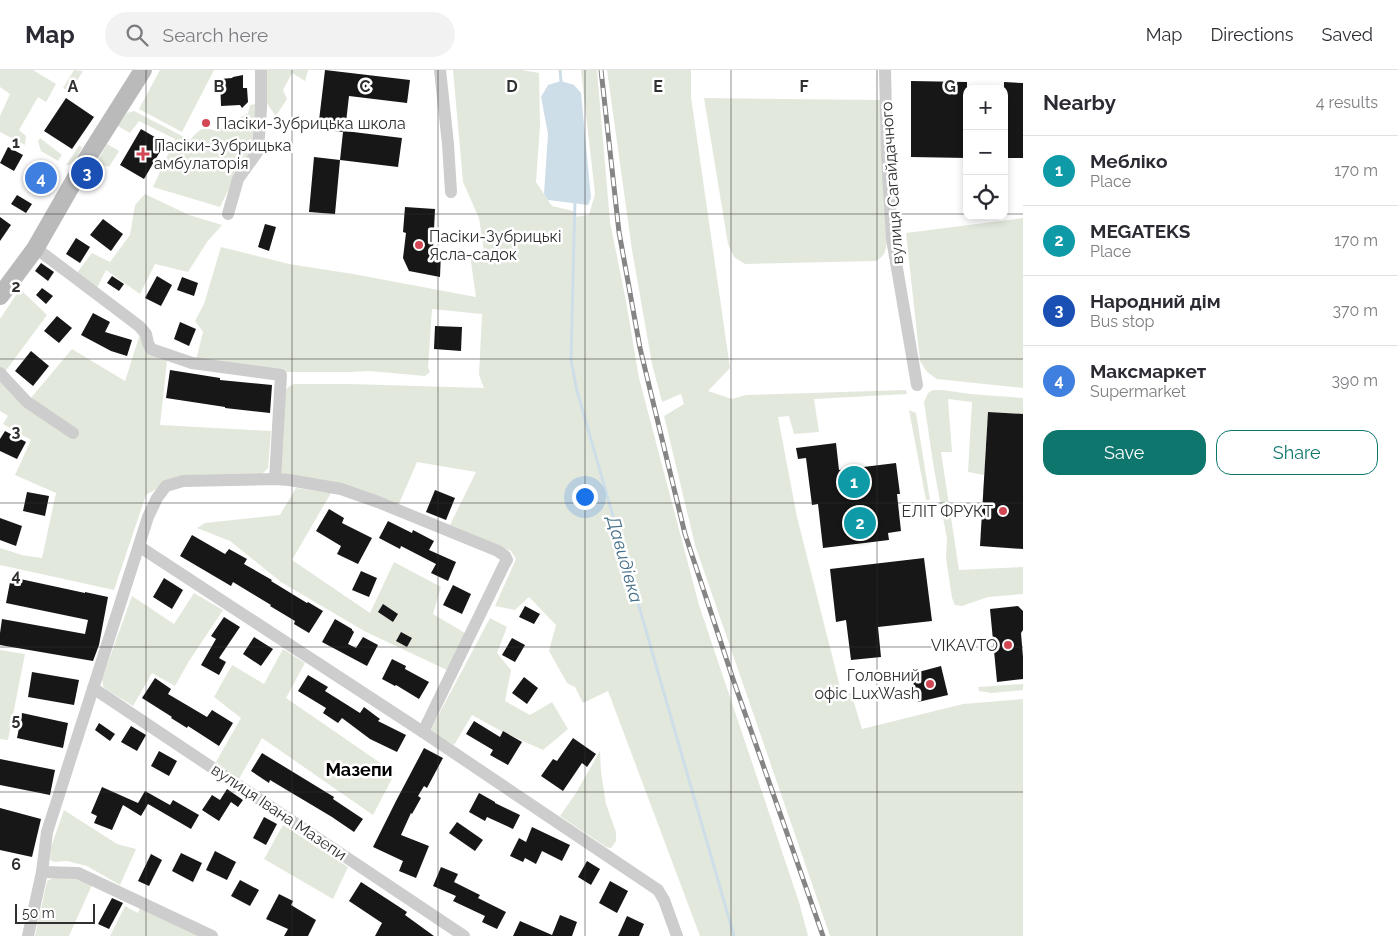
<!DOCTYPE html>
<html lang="en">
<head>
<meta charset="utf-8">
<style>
  body { margin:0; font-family:Raleway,sans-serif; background:#f2f2f3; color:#2b2b33 }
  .controls { position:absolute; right:15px; top:15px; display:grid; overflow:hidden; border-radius:10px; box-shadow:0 2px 8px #0003 }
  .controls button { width:45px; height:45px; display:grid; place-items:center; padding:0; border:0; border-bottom:1px solid #e1e1e2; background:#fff; color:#2b2b33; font:25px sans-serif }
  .scale { position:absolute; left:15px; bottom:12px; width:80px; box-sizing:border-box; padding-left:5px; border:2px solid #303030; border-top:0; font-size:14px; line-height:18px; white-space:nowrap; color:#303030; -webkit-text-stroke:4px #fff; paint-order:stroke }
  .you { position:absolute; left:584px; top:426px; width:18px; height:18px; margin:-12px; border:4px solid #fff; border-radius:50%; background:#1a73e8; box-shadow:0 0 0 8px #1a73e833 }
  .badge { display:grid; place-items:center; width:32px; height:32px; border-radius:50%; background:#0f766e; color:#fff; font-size:16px; font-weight:700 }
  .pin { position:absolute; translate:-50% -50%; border:2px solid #fff; box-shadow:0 1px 5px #0006 }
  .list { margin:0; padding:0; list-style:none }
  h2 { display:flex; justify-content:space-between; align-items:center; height:65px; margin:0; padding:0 20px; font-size:21px }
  h2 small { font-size:16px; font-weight:400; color:#7c7c81 }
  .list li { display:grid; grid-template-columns:32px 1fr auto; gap:15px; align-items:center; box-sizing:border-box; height:70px; padding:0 20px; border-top:1px solid #e1e1e2 }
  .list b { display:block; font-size:19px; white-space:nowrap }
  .list p { margin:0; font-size:16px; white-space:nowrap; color:#7c7c81 }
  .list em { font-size:16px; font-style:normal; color:#7c7c81 }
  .actions { display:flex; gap:10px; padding:15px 20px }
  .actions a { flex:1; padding:11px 0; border:1px solid #0f766e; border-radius:15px; text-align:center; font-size:18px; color:#0f766e }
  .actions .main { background:#0f766e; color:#fff }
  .icon { flex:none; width:28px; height:28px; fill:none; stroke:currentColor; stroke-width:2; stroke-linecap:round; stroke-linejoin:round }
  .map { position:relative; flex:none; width:1023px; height:866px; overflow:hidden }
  header { display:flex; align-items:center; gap:30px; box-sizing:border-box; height:70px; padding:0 25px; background:#fff; border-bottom:1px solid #e1e1e2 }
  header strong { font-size:24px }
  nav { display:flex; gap:28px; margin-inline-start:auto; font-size:18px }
  .search { width:350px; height:45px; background:#f2f2f3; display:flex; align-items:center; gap:12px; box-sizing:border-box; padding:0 18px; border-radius:28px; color:#7c7c81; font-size:19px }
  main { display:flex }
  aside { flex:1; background:#fff }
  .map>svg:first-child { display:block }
</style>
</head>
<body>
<header>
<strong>Map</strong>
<div class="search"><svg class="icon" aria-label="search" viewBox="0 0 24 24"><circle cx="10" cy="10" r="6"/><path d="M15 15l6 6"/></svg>Search here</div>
<nav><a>Map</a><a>Directions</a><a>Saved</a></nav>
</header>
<main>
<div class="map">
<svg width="1023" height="866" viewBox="0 0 1023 866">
  <rect width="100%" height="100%" fill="#fff"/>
  <g fill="#e3e8dc">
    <polygon points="0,0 33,0 56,14 46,32 38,27 19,60 26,66 25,75 0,62 0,46 10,24 0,17"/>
    <polygon points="74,0 83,1 70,22 63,18"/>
    <polygon points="160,0 214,0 182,62 139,39"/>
    <polygon points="265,0 308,0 305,11 292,3 283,20 287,29 276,46 265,31"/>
    <polygon points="453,0 522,0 539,3 540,55 536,112 552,136 573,141 573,147 589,145 595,124 581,0 597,0 610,152 626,231 639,308 699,535 799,832 808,866 700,866 608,621 583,633 575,617 567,613 549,581 556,555 529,527 515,540 495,536 516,489 511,481 450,455 476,402 417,392 398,436 284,406 280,401 284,323 288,317 294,314 350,314 484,318 479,305 482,244 432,239 428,297 430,302 425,306 369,301 350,302 281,302 196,290 203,262 195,251 204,234 221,177 289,194 353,204 476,227 470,185 484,181 479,148 463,112"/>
    <polygon points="607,0 691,0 691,27 730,298 708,321 732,329 746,325 906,320 907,324 814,329 819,362 794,364 789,346 778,347 797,447 842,625 851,623 862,659 963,634 1023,629 1023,866 830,866 695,475 664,346 684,334 681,324 662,332 652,294 632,180"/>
    <path d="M704 28 880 30 881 83 887 170C886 180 886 185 876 191L745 194 734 187 728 174Z"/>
    <path d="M255 34 254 80 237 102 220 137 153 117 175 69 139 51 130 63 118 56 127 43 134 41 190 70C199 60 202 55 216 61L248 43 250 35Z"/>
    <polygon points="40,68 62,85 58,91 41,81 38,71"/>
    <polygon points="107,74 119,81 109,97 96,93"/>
    <polygon points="79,76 81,76 82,78 75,90 69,95 66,95"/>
    <polygon points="145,124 189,145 222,155 207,172 188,202 155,194 140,224 106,200 96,220 76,204 92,183 110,192 130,165 135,135"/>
    <polygon points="1023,148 1023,318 937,309 927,302 920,291 906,163"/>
    <polygon points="20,219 47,245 4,303 0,298 0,249"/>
    <polygon points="140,264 167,291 160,355 271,361 268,398 261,405 178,406 146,425 114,520 0,495 0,478 22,485 42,488 56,423 15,405 31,370 3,354 8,346 0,341 0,309 30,329 72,279 125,311"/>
    <polygon points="933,320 943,320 970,324 1023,328 1023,344 988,342 984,405 968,402 972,332 948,329 952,382 941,382 959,500 1023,497 1023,524 988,527 962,536 955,535 952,528 946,488 947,469 934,399 924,332 928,323"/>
    <polygon points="909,340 916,343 930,430 926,430"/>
    <polygon points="296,418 331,423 292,490 370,543 394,492 441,517 433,544 465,563 449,601 364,561 281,512 230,471 197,458 205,453 280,445"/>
    <polygon points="194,523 223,540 189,591 175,616 152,603 133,636 107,620 103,616 102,609 132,526 174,554"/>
    <polygon points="490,548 507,557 497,583 511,600 505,631 530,645 552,632 568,659 543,680 501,661 472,645 454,675 430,661"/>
    <polygon points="283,579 305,593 286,628 395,703 373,745 262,668 239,709 216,692 241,648 214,627 232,595 264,614"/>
    <polygon points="0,580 25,584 8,670 0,669"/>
    <polygon points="1023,614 1023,620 991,623 979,621 978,617"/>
    <polygon points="600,681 601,702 606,734 616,762 616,771 611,778 606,777 560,746 576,723"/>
    <polygon points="64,740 117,774 136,779 120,815 87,796 67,791 54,792 50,790 51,777"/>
    <polygon points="283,755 348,797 333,829 264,789"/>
    <polygon points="59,805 82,808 92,815 69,866 35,866 47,811"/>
    <polygon points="125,836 138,843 140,838 203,866 110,866"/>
  </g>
  <polygon fill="#cedee8" points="561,11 574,15 581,23 591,128 588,135 548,130 544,124 548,64 541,27 548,15"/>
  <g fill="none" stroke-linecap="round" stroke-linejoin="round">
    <g stroke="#cedee8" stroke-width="3">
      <polyline points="560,0 561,11"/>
      <polyline points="575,130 571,290 577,321 734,866"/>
    </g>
  </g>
  <g fill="#171717">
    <polygon points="325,0 410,10 407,33 349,26 345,61 402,68 398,97 340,90 343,62 318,59"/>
    <polygon points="243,5 243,18 247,18 248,32 242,38 240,35 221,36 220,9 232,8 233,7"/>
    <polygon points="911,11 967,12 967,88 911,87"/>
    <polygon points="1004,12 1023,13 1023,88 1004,88"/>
    <polygon points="66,28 94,47 72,79 44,61"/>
    <polygon points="141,59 165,73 144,109 120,95"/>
    <polygon points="8,77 23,85 14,101 0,93"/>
    <polygon points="314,87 340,90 335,144 309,142"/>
    <polygon points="39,94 50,101 39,118 28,110"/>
    <polygon points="17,125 32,134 26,143 11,134"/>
    <polygon points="405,137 435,139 433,180 441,182 440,207 409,201 403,188 406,163 403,162"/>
    <polygon points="0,147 11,155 0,171"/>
    <polygon points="103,149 123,164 111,181 90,165"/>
    <polygon points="265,154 276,157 269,181 258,177"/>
    <polygon points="76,168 90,177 80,193 66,184"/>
    <polygon points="41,193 54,202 48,211 35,201"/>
    <polygon points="112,206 124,214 119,221 107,213"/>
    <polygon points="157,206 172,215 161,236 145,228"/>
    <polygon points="182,207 198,213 194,226 177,220"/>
    <polygon points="42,218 53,226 46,234 36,225"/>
    <polygon points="93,243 110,252 105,262 132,270 127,286 111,281 81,265"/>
    <polygon points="57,246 72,258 59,273 44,261"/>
    <polygon points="180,252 196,259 189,276 174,269"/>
    <polygon points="435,256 462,257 461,281 434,279"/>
    <polygon points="31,281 49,296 33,316 15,301"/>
    <polygon points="170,300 220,308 220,310 272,315 270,343 225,338 225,337 166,328"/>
    <polygon points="988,342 1023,344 1023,479 980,476"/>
    <polygon points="5,361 26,372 17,389 0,381 0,369"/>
    <polygon points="836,373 839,400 896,393 900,424 897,424 901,461 888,463 889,470 823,478 818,434 812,435 806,388 798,389 796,378"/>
    <polygon points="435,420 455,428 446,450 426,442"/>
    <polygon points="27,422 49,426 45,446 23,441"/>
    <polygon points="329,439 344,448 342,453 372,468 358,494 337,484 341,476 316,461"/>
    <polygon points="0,448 22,456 16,476 0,470"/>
    <polygon points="388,451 412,463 413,460 434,471 429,480 456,492 448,511 431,503 436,494 401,476 400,479 379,468"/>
    <polygon points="192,465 225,484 229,479 247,489 244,494 272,510 271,511 307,533 308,532 323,541 309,563 294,554 295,551 270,536 271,535 233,512 231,516 180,486"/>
    <polygon points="924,488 932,551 878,557 881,587 851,590 846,550 836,552 830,499"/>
    <polygon points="361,501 377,508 369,527 352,520"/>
    <polygon points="11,507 85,523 85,522 108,527 99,575 93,591 0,575 0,563 2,549 85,564 88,550 6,533"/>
    <polygon points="164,508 183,520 172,539 153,527"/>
    <polygon points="453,515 471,524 462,544 443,535"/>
    <polygon points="383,534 398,544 393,552 378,542"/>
    <polygon points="525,536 540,544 534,554 519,547"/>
    <polygon points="1018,536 1023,541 1023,560 1021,563 1023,587 1023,609 997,612 990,539"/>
    <polygon points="224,547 240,557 219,588 226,592 219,605 201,595 216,569 211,566"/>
    <polygon points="335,549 352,559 352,560 354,562 348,574 356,578 363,567 378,575 367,596 322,572"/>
    <polygon points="401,562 412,568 407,577 396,571"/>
    <polygon points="254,567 273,579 261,596 243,584"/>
    <polygon points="512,568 525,575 515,592 502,585"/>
    <polygon points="392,589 406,596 405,599 429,612 419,629 396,615 395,616 382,609"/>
    <polygon points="941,596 948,625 918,632 911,604"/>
    <polygon points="32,602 79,610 74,635 28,627"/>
    <polygon points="308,605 328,617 325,621 360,643 364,637 380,649 378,651 406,665 397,682 370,669 342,648 338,653 323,643 326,638 298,621"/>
    <polygon points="524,607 538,618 527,634 512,623"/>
    <polygon points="155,608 171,619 168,624 207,647 212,640 233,653 219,676 188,656 187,658 171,648 172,647 142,628"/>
    <polygon points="22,643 68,653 63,678 17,668"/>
    <polygon points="474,651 500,667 503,661 522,672 508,695 490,685 493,680 466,664"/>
    <polygon points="99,653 115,664 110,671 95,660"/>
    <polygon points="131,656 146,665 137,681 121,672"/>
    <polygon points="573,668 596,684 587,697 582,693 563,721 541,706 553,689 557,691"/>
    <polygon points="424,678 443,688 427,718 424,716 418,726 421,728 412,744 411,743 401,765 429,776 416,808 399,801 403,791 373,777 396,731"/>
    <polygon points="159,681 177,691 169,706 151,696"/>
    <polygon points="262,683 334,727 333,729 363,749 354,762 332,747 270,710 269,713 251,701"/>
    <polygon points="0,689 55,700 50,725 0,715"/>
    <polygon points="102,717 138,733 145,721 170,735 173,730 199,745 191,759 148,734 141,746 123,735 112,760 94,753 97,746 91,743"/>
    <polygon points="227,719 243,730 238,737 231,732 219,751 202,740 212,725 220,730"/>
    <polygon points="479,723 495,732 495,733 520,745 513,759 487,747 485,751 469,742"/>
    <polygon points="0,738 41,749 32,787 0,780"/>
    <polygon points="264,747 277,754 266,775 253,768"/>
    <polygon points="457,752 483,770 475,781 449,763"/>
    <polygon points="532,757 570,775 562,791 542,781 536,794 525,788 523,792 510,786 519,768 526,772"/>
    <polygon points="215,781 236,792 227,810 206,800"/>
    <polygon points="181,783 202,793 193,812 172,801"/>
    <polygon points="151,784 162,790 149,816 138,811"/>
    <polygon points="587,791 600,799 591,815 578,807"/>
    <polygon points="441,797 458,804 454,812 480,825 478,828 506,842 497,859 482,852 485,846 453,831 456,826 433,816"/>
    <polygon points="240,810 259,820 250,836 231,826"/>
    <polygon points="610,811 628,821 617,843 599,833"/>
    <polygon points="361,812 407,842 405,845 434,866 375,866 382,853 349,831"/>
    <polygon points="279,824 293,831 291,835 316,850 308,866 284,866 288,859 266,849"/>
    <polygon points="112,828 123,833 109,859 98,854"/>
    <polygon points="560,845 577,852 572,866 513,866 520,851 552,865"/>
    <polygon points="627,846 644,854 639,866 618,866"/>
  </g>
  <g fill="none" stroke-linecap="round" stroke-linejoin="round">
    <g stroke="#cdcdcd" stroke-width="12">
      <polyline points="440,0 448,74 451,122"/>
      <polyline points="885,0 887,87 892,169 917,315"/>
      <polyline points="228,144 238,109 258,81 261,38 261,0"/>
      <polyline points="35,179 41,182 139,256 146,264 148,273 151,279 192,293 281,305 275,409"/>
      <polyline points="0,303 27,332 73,363"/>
      <polyline points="140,477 423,662 658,820 664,830 677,866"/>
      <polyline points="93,618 464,866"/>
      <polyline points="42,802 78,803 212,866"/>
      <polyline points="28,866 42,802 47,762 148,447 157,428 166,416 183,411 275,409 289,410 341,419 378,432 498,481 505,486 507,490 504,495 423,662"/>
    </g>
    <polyline stroke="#bababa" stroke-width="18" points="0,226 35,179 86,90 143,0"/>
    <defs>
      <polyline id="rail" points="601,0 619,162 640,278 685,464 734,612 823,866"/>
    </defs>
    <use href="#rail" stroke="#858585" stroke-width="5"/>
    <use href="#rail" stroke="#fff" stroke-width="3" stroke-dasharray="9" stroke-linecap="butt"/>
  </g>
  <path fill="none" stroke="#303030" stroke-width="1" stroke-opacity="0.55" d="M146 0V866M292 0V866M438 0V866M585 0V866M731 0V866M877 0V866M0 144H967M1004 144H1023M0 289H1023M0 433H1023M0 577H1023M0 722H1023"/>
  <g fill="#d14753" stroke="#fff" stroke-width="2">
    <circle cx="206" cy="53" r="5"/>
    <path d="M140.5 76.5h5v5h5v5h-5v5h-5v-5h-5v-5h5z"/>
    <circle cx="419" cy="175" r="5"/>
    <circle cx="1003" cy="441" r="5"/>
    <circle cx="1008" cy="575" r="5"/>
    <circle cx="930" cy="614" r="5"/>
  </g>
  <g text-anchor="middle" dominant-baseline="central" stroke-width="5" stroke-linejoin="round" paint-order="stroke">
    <g font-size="16" fill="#303030" stroke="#fff" text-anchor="start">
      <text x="216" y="53">Пасіки-Зубрицька школа</text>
      <text x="154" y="75">Пасіки-Зубрицька<tspan x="154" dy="18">амбулаторія</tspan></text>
      <text x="429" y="166">Пасіки-Зубрицькі<tspan x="429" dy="18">Ясла-садок</tspan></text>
      <text x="993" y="441" text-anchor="end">ЕЛІТ ФРУКТ</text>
      <text x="998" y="575" text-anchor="end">VIKAVTO</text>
      <text x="920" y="605" text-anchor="end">Головний<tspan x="920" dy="18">офіс LuxWash</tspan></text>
    </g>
    <g font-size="16" fill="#303030" stroke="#fff">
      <text transform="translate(892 113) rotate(-94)">вулиця Сагайдачного</text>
      <text transform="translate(279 742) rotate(34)">вулиця Івана Мазепи</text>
    </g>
    <g font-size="18" font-style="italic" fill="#477089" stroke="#fff">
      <text transform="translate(625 489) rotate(74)">Давидівка</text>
    </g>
    <g font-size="18" font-weight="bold" fill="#000" stroke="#fff">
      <text x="359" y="699">Мазепи</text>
    </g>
  </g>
  <g font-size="16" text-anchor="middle" font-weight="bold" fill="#303030" stroke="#fff" stroke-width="5" stroke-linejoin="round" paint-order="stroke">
    <text x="73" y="22">A</text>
    <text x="219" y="22">B</text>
    <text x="365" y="22">C</text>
    <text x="512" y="22">D</text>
    <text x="658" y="22">E</text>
    <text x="804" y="22">F</text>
    <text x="950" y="22">G</text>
    <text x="16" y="78">1</text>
    <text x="16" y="222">2</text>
    <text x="16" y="367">3</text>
    <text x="16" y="511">4</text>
    <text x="16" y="655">5</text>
    <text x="16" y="800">6</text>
  </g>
</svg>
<div class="controls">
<button>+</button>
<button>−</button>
<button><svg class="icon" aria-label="locate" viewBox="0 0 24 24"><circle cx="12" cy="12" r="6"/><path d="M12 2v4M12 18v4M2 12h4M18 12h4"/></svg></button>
</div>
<div class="scale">50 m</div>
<div class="you"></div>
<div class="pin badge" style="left:854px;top:412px;background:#0f9aa8">1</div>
<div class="pin badge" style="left:860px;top:453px;background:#0f9aa8">2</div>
<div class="pin badge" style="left:87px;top:103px;background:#1a4fb4">3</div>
<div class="pin badge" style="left:41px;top:108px;background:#3f7fe0">4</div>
</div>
<aside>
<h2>Nearby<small>4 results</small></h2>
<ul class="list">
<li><span class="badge" style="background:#0f9aa8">1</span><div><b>Мебліко</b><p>Place</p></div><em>170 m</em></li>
<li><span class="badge" style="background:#0f9aa8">2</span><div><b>MEGATEKS</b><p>Place</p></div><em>170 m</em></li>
<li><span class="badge" style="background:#1a4fb4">3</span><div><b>Народний дім</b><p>Bus stop</p></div><em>370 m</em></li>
<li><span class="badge" style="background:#3f7fe0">4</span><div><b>Максмаркет</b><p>Supermarket</p></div><em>390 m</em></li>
</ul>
<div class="actions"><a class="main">Save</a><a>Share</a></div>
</aside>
</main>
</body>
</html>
